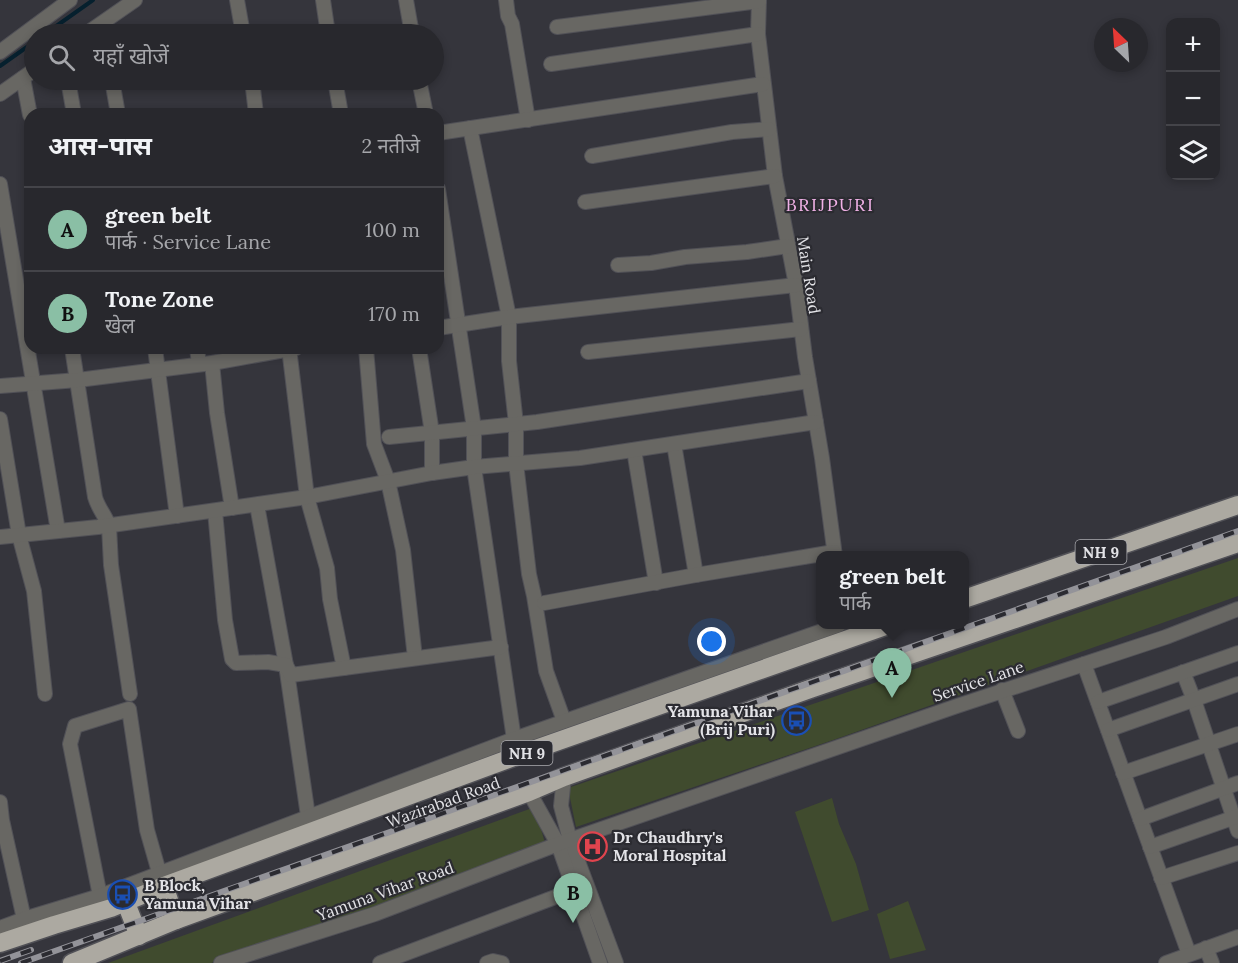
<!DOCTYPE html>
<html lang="hi">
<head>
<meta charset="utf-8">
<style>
  body { margin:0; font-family:Lora,"Noto Sans Devanagari",serif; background:#343439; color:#f1f3f6 }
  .controls { position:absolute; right:18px; top:18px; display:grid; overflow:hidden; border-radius:12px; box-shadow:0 3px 9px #0003 }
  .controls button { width:54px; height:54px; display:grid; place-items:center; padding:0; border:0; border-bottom:2px solid #444449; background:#28282d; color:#f1f3f6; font:30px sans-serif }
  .compass { position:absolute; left:1094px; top:18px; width:54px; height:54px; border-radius:50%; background:#28282d; box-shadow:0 3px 9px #0003; rotate:335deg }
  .you { position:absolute; left:712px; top:642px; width:21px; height:21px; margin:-15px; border:4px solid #fff; border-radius:50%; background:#1a73e8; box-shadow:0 0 0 9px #1a73e833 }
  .badge { display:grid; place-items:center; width:39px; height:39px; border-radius:50%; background:#8abfa5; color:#111; font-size:20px; font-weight:700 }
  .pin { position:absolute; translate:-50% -50px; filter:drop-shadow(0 2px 3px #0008) }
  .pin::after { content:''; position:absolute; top:32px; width:21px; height:18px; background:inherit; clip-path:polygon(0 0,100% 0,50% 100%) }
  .popup { position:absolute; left:816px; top:551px; width:153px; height:78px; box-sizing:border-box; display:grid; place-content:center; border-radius:12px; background:#28282d; filter:drop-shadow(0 2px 4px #0005); font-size:20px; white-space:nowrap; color:#a5a6aa }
  .popup b { font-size:22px; color:#f1f3f6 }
  .popup::after { content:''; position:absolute; left:50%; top:100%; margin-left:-12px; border:12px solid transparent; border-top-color:#28282d }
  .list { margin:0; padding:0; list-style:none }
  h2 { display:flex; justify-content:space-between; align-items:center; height:78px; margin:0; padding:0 24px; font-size:26px }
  h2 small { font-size:20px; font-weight:400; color:#a5a6aa }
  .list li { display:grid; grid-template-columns:39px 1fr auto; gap:18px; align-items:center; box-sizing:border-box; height:84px; padding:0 24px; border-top:2px solid #444449 }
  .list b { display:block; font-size:22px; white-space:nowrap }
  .list p { margin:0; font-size:20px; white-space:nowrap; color:#a5a6aa }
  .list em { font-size:20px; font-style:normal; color:#a5a6aa }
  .icon { flex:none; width:33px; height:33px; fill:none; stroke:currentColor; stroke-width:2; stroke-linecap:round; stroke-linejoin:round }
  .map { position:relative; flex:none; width:1238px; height:963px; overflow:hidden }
  .search { position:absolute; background:#28282d; box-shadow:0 3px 9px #0003; left:24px; top:24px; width:420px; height:66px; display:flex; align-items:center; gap:15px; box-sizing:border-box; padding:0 21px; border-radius:33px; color:#a5a6aa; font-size:22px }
  .panel { position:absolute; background:#28282d; box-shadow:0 3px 9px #0003; left:24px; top:108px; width:420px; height:246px; border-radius:18px }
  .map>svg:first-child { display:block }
</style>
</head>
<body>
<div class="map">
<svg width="1238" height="963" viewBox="0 0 1238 963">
  <rect width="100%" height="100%" fill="#35353c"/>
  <g fill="#404b2e">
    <polygon points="1238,558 1238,596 836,739 576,827 568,788"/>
    <polygon points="832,798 839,824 856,864 869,910 832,922 795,812"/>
    <polygon points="535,807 546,847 211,963 108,963"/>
    <polygon points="908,901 926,950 890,959 877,914"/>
  </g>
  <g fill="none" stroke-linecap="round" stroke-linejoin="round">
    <g stroke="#06202e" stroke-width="4">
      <polyline points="45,34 93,0"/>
      <polyline points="0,66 34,42"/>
    </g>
    <defs>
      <g id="minor">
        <polyline points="237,0 243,34"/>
        <polyline points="323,0 328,34"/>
        <polyline points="406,0 412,34"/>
        <polyline points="506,0 508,16 512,24 528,120"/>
        <polyline points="759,0 758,34 775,176 796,285 805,357 822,458 835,556"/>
        <polyline points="557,27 759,1"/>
        <polyline points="86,34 135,0"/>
        <polyline points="0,52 70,0"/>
        <polyline points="551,64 758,34"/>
        <polyline points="23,78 30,115"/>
        <polyline points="68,80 74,114"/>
        <polyline points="112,80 118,114"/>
        <polyline points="252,80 256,114"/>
        <polyline points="335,80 341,114"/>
        <polyline points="419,80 426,114"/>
        <polyline points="0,94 34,70"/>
        <polyline points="470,128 509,317 509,361 516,424 516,463 529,574 534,596 546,671 564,721"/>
        <polyline points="438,133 763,84"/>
        <polyline points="592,156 732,132 769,129"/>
        <polyline points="0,184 58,531"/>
        <polyline points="438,189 474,428 474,467 515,746"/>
        <polyline points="585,202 775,176"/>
        <polyline points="618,265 651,263 685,257 747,252 788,246"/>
        <polyline points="438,328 509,317 796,285"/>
        <path d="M72 348 95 497C98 508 105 515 109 526L111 565 130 694"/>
        <polyline points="155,348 177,516"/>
        <polyline points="197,348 199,364"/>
        <polyline points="289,348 307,497 327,568 330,599 344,668"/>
        <polyline points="366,348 374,444 388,481 403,550 415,658"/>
        <polyline points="419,348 432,433 432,473"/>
        <polyline points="588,352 801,329"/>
        <polyline points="212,363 217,413 232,508"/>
        <polyline points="0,386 78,380 212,363 296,348"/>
        <polyline points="0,419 19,535 34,591 45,694"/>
        <polyline points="389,437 537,422 809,381"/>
        <polyline points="674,444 696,575"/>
        <polyline points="634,450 656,583"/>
        <polyline points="257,505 286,665 308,816"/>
        <polyline points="215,511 225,620 232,659 236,663 268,662 286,665 291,675 501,647"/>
        <polyline points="0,537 98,527 307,497 432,473 474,467 580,458 816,422"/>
        <polyline points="544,603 696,575 834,552"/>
        <polyline points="1084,664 1189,954"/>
        <polyline points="1183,672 1194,700 1238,831"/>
        <polyline points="1002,690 1018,731"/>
        <polyline points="1098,702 1238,653"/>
        <polyline points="1108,730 1238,684"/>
        <polyline points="1123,773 1238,734"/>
        <polyline points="564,777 561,806 570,840 616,963"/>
        <polyline points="529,792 558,844 600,963"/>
        <polyline points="0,802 2,820 24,919"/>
        <polyline points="1140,819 1238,783"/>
        <polyline points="1150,847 1238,816"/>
        <polyline points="1161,878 1238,853"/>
        <polyline points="100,896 70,744 75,726 129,709 147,830 159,872"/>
        <polyline points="0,928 24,919 100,896 514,739 839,625"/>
        <polyline points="1206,948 1212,963"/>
        <polyline points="221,963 375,914 558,844 957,706 1166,637 1238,609"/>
        <polyline points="380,963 574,890"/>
        <polyline points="487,963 493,961 502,963"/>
        <polyline points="1166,963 1238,937"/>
      </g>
      <g id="highway">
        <polyline points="964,599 1238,505"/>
        <polyline points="164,886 176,920"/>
        <polyline points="126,903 139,936"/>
        <polyline points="0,943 54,925 111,908 164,886 530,751 891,624"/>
        <polyline points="72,963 176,920 529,792 564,777 810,689 1238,543"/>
      </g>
    </defs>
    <use href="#minor" stroke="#515157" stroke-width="16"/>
    <use href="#highway" stroke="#515157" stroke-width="21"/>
    <use href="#minor" stroke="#686763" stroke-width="14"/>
    <use href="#highway" stroke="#aca9a1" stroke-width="18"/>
    <defs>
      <g id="rail">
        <polyline points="0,961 31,950"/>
        <polyline points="21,963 1238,531"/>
      </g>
    </defs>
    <use href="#rail" stroke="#939399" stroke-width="6"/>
    <use href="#rail" stroke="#2b2b31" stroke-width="4" stroke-dasharray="11" stroke-linecap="butt"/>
  </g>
  <defs>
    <symbol id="bus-ring" viewBox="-11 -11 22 22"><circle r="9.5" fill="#2b2b31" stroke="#1a4fb4" stroke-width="1.5"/><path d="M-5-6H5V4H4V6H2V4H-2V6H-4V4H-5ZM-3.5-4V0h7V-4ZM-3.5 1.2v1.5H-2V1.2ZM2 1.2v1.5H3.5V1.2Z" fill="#1a4fb4"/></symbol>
    <symbol id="hospital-ring" viewBox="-11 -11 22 22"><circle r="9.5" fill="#2b2b31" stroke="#e0444e" stroke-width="1.5"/><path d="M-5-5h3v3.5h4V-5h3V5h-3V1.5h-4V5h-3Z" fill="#e0444e"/></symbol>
  </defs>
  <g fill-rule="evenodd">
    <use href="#bus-ring" x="780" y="704" width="33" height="33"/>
    <use href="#hospital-ring" x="576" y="830" width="33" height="33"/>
    <use href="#bus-ring" x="106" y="878" width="33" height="33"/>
  </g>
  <g text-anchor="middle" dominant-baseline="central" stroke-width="4.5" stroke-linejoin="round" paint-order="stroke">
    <g fill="#2b2b31" stroke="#acacb0" stroke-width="1.5">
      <rect x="1075.5" y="540" width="51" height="24" rx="4.5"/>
      <rect x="501.5" y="741" width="51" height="24" rx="4.5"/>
    </g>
    <g font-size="15" font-weight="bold" fill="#e3e3e7">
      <text x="1101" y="552">NH 9</text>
      <text x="527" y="753">NH 9</text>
    </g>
    <g font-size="16" fill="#e3e3e7" stroke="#2b2b31">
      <text transform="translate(809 275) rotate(81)">Main Road</text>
      <text transform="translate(978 681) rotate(-19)">Service Lane</text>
      <text transform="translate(443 802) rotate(-20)">Wazirabad Road</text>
      <text transform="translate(385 891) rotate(-20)">Yamuna Vihar Road</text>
    </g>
    <g font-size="16" font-weight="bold" fill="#e3e3e7" stroke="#2b2b31" text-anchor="start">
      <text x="775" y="711" text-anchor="end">Yamuna Vihar<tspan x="775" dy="18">(Brij Puri)</tspan></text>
      <text x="613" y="837">Dr Chaudhry's<tspan x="613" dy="18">Moral Hospital</tspan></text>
      <text x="144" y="885">B Block,<tspan x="144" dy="18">Yamuna Vihar</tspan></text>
    </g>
    <g font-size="18" letter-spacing="1.5" fill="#f0b1e6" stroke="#2b2b31">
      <text x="830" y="204">BRIJPURI</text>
    </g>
  </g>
</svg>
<div class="controls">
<button>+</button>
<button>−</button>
<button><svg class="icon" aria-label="layers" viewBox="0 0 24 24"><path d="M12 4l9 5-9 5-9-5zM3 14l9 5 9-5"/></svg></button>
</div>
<svg class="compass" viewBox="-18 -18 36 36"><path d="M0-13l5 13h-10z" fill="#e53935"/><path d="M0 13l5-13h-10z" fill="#a5a6aa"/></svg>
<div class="you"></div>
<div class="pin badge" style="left:892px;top:698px">A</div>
<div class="popup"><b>green belt</b>पार्क</div>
<div class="pin badge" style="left:573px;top:923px">B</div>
<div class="search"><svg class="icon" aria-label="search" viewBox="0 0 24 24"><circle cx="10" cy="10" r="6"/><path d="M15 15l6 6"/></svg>यहाँ खोजें</div>
<section class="panel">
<h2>आस-पास<small>2 नतीजे</small></h2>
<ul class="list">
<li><span class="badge">A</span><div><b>green belt</b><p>पार्क · Service Lane</p></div><em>100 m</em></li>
<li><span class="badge">B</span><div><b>Tone Zone</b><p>खेल</p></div><em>170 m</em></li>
</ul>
</section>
</div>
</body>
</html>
